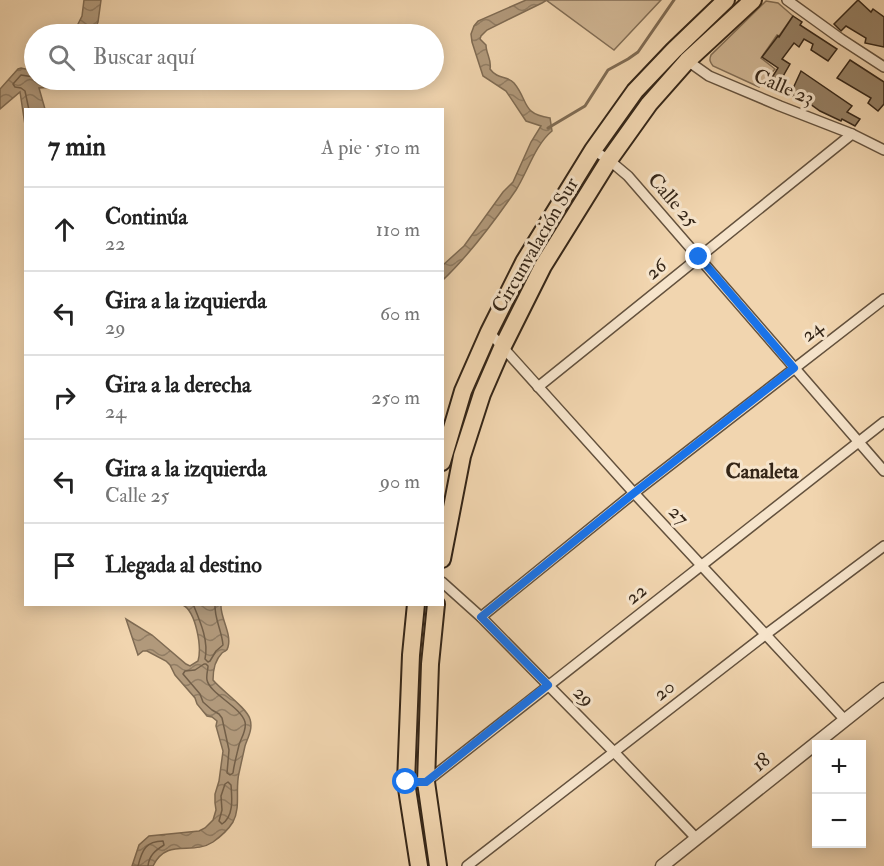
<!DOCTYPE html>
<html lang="es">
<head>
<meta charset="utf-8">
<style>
  body { margin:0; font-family:"IM FELL Double Pica",serif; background:#f2f2f2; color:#222 }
  .controls { position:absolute; right:18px; bottom:18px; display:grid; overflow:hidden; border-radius:0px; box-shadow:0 3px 15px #0003 }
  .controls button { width:54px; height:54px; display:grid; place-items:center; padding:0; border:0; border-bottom:2px solid #e0e0e0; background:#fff; color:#222; font:30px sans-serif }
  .stop { position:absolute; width:18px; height:18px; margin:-14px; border:4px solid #1a73e8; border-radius:50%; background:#fff }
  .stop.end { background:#1a73e8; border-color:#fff; box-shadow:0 2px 6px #0008 }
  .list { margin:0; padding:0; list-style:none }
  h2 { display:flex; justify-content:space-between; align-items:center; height:78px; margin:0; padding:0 24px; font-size:26px }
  h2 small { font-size:20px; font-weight:400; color:#767676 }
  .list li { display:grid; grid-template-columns:39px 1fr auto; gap:18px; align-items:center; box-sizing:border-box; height:84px; padding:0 24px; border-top:2px solid #e0e0e0 }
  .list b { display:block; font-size:22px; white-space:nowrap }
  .list p { margin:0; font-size:20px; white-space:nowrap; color:#767676 }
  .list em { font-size:20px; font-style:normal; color:#767676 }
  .icon { flex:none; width:33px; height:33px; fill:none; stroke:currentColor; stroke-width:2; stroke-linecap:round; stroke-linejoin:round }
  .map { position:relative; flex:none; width:884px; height:866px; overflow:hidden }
  .search { position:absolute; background:#fff; box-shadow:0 3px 15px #0003; left:24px; top:24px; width:420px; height:66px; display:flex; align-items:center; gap:15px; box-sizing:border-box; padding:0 21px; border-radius:33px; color:#767676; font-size:22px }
  .panel { position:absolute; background:#fff; box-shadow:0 3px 15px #0003; left:24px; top:108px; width:420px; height:498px; border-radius:0px }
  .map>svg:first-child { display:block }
</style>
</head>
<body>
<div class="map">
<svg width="884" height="866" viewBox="0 0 884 866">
  <defs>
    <pattern id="water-waves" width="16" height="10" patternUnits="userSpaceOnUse" patternTransform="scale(1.5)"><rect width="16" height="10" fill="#b1997b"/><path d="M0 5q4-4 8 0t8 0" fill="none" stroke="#917d64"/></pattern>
  </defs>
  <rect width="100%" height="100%" fill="#f1d5af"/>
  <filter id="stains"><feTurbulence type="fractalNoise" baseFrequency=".00333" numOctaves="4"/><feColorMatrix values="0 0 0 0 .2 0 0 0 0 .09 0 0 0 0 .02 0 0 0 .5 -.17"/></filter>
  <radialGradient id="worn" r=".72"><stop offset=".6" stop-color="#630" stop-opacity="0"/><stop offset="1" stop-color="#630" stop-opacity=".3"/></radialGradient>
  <g fill="#d1b795" stroke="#826e56" stroke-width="1.5">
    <polygon points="546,0 661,0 614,50"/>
    <path d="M766 1 778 3 793 16 779 36 777 35 761 58 775 69 759 87 713 66C710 62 709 60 711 55Z"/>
  </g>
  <g fill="url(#water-waves)" stroke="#7f6b53" stroke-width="1.5">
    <polygon points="84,0 101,0 98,22 93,34 73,34 82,16"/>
    <path d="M526 0H547L542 3 487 30 481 36 480 39 486 45C486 54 492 60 490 69 498 80 507 75 514 83 529 101 521 114 550 118L552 131C535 145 528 171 516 190 494 222 471 253 443 280V265L464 246 503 192 513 182 531 142 541 126 526 121 506 91 483 76 472 42 471 34 474 26 478 21Z"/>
    <polygon points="21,68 34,71 34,80 61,80 56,87 39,88 45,109 26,110 25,125 20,92 0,109 0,89 18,69"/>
    <path d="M183 605H221C220 617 232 634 228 647 227 652 226 650 222 653 215 660 213 671 213 680 221 690 247 708 250 719 253 729 248 737 245 746 243 755 241 764 239 773 235 789 241 807 233 822 228 830 220 837 213 842 192 856 167 837 153 866H132L139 845 149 836 199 831 205 828 213 820 216 810 215 803V794L219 781 223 751 216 726 217 721 212 717 207 716 197 704 195 698 175 675 170 665 166 661 147 651H143L138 655 126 619 152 635 186 664 190 666 198 661C202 647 196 612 183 605Z"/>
  </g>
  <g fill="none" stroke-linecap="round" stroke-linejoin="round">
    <g stroke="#725f49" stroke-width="1.5">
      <polyline points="29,110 25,91 21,88 15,87 13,84 21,75 34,77"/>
      <path d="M193 604C200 621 209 641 205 659L208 662 210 661 216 651 223 645C222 631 214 618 215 604"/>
      <path d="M204 664H206L208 666C208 670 206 675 207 680 210 694 241 707 245 722 247 730 241 738 239 745 237 754 234 764 233 773L230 775 227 773 229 750 222 718 219 714 212 710 203 702 200 694 183 674 185 671 195 670Z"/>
      <path d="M228 782 231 785C232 798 234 816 222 824L219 821 222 810 221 796 225 784Z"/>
      <path d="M138 866C142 850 146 841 163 841L164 845C156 850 149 855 148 866"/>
    </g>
    <polyline stroke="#7f6b53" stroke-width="3" points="548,128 585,106 608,70 628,59 638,52 674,0"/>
  </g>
  <g fill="#968166" stroke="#342517" stroke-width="1.5">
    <polygon points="858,0 871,12 873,9 884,17 884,47 865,43 866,38 846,26 841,31 834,24"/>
    <polygon points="793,16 802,22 800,25 837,49 828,61 811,50 813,44 804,39 799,47 794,43 782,59 790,64 774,92 766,87 778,68 762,57 778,36 779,37"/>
    <polygon points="850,60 884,82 884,104 878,111 868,103 871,98 837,78"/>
    <polygon points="801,71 852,106 847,112 860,119 855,126 842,119 841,121 820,111 810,104 790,95"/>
  </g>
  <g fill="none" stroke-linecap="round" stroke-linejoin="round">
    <defs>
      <g id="minor">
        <polyline points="787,0 841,39 884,67"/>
        <polyline points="685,59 709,76 780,106 852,134 884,150"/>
        <polyline points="593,150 609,160 628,176 884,471"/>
        <polyline points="489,332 634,493 845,720"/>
        <polyline points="538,387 852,134"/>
        <polyline points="442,582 481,617 614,752 696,838"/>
        <polyline points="481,617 634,493 884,299"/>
        <polyline points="406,782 426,782 884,422"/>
        <polyline points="467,866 765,635 884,546"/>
      </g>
      <polyline id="tertiary" points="662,866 884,689"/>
      <g id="trunk">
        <polyline points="442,462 463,391 489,332 524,262 593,150 635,91 674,50 726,0"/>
        <polyline points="442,559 462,456 482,394 502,348 543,266 609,160 649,104 687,61 753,0"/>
        <polyline points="416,604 411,655 406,782 419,866"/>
        <polyline points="436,604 430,664 426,782 438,866"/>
      </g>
    </defs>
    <use href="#minor" stroke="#63513d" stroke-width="12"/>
    <use href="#tertiary" stroke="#63513d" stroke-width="15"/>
    <use href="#trunk" stroke="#342517" stroke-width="20"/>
    <use href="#minor" stroke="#f6e4cb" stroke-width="9"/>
    <use href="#tertiary" stroke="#f6e4cb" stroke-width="12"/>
    <use href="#trunk" stroke="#f1d5af" stroke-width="16"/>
  </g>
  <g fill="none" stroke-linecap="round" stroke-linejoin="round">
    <polyline stroke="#1a73e8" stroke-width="8" points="406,782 426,782 548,685 481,617 634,493 794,368 699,257"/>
  </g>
  <g text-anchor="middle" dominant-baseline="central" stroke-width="6" stroke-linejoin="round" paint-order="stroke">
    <g font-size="20" fill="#342517" stroke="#f6e4cb">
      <text transform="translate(784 87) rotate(23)">Calle 23</text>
      <text transform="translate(673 200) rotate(49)">Calle 25</text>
      <text transform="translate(535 245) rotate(-60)">Circunvalación Sur</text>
      <text transform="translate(656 269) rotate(-39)">26</text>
      <text transform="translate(812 331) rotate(-38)">24</text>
      <text transform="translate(679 515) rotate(47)">27</text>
      <text transform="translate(636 594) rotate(-38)">22</text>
      <text transform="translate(664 690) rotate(-38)">20</text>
      <text transform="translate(584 696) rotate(45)">29</text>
      <text transform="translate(761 762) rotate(-39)">18</text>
    </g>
    <g font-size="21" font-weight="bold" fill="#342517" stroke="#f6e4cb">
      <text x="762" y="471">Canaleta</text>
    </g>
  </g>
  <rect width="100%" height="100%" filter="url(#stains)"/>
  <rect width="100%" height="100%" fill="url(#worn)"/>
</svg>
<div class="controls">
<button>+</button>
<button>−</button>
</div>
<div class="stop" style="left:406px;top:782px"></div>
<div class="stop end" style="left:699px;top:257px"></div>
<div class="search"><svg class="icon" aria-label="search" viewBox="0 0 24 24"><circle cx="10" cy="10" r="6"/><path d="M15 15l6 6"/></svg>Buscar aquí</div>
<section class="panel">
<h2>7 min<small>A pie · 510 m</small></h2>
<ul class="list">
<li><svg class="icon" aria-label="ahead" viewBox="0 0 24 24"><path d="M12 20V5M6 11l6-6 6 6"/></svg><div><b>Continúa</b><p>22</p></div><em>110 m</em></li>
<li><svg class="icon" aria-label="left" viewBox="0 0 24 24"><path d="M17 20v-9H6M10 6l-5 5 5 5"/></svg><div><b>Gira a la izquierda</b><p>29</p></div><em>60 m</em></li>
<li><svg class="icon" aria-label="right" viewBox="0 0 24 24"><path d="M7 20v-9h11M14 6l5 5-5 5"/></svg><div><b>Gira a la derecha</b><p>24</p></div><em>250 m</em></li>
<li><svg class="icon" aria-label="left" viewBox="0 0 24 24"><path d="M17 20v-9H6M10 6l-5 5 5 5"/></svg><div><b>Gira a la izquierda</b><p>Calle 25</p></div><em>90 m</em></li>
<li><svg class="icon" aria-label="arrive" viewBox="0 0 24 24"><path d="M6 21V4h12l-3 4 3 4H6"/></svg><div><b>Llegada al destino</b></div></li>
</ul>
</section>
</div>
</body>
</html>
